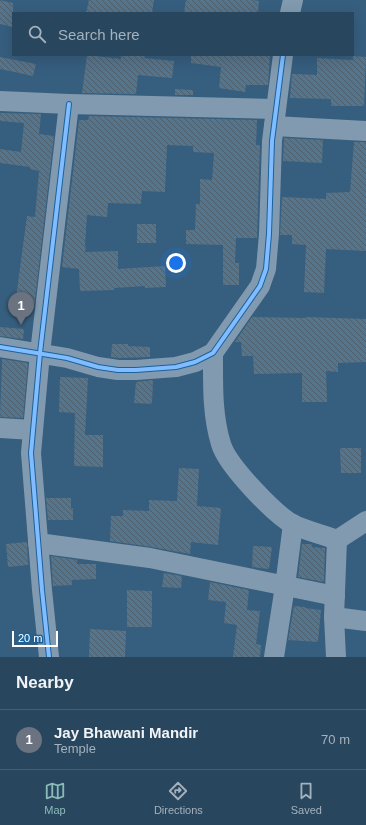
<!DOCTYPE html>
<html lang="en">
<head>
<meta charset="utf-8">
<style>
  body { margin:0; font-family:Arial,sans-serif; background:#304d64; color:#f1f3f6 }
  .scale { position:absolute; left:12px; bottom:10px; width:46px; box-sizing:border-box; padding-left:4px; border:2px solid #fff; border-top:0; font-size:11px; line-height:14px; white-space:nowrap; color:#fff; -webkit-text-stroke:3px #19629b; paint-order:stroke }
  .you { position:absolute; left:176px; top:263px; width:14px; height:14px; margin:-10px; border:3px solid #fff; border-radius:50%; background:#1a73e8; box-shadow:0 0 0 6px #1a73e833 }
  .badge { display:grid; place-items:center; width:26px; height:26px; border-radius:50%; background:#8bbbb9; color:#fff; font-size:13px; font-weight:700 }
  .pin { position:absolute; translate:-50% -33px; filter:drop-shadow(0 1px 2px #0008) }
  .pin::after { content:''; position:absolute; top:21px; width:14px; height:12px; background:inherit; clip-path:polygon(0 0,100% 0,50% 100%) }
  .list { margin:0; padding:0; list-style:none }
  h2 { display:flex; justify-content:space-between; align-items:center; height:52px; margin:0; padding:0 16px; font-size:17px }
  h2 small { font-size:13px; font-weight:400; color:#a5b1bc }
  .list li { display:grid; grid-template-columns:26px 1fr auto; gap:12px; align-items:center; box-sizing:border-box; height:60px; padding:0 16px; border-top:1px solid #445e73 }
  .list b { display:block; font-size:15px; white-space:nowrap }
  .list p { margin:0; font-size:13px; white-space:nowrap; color:#a5b1bc }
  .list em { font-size:13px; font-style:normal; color:#a5b1bc }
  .icon { flex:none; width:22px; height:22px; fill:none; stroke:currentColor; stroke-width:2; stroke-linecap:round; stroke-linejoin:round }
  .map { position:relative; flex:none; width:366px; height:657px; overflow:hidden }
  .search { position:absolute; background:#28465e; box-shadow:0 4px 16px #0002; left:12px; right:12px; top:12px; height:44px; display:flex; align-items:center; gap:10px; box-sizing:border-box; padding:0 14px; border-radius:0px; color:#a5b1bc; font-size:15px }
  .sheet { height:112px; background:#28465e }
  nav { display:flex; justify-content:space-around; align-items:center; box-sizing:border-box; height:56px; border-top:1px solid #445e73; background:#28465e; font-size:11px; color:#a5b1bc }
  nav a { display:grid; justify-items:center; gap:2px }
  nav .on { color:#8bbbb9 }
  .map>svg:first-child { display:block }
</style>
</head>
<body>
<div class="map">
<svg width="366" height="657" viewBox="0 0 366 657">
  <defs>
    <pattern id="building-back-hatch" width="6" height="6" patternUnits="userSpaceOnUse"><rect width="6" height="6" fill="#55758d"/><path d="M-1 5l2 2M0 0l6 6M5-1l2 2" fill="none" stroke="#505e69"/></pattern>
  </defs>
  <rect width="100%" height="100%" fill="#365e7e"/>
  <g fill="url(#building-back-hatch)">
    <polygon points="0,0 13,3 13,27 0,24"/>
    <polygon points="89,0 154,0 152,13 86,13"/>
    <polygon points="186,0 253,0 259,1 258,13 184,13"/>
    <polygon points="87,55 121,59 121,55 135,55 145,56 144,58 174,61 172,78 138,75 136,94 82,93"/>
    <polygon points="191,55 270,55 268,85 246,85 245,92 219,88 221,67 191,63"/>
    <polygon points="353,56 366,57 364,106 331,106 331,99 290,98 292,74 317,75 317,58 353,60"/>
    <polygon points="0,57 36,64 33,76 0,69"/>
    <polygon points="175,89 193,90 193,95 175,95"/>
    <polygon points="0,113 41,114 39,134 54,136 34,308 15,305 27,216 35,217 39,171 30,169 30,167 0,163 0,149 21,152 24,123 0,121"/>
    <polygon points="89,116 257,120 256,145 260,145 257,238 236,238 235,263 239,263 239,285 223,285 223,245 186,244 186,230 195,230 196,204 200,204 200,179 212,180 214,153 193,152 193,146 167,145 165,192 142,191 141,204 108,203 107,217 87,215 85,246 86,246 85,252 118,251 118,269 165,266 166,287 145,288 145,286 114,288 114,290 80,291 79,269 62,267 79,120 88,120"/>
    <polygon points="284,138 323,140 322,163 283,161"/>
    <polygon points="354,142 366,142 366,251 326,249 324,293 304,292 306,245 292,244 292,235 280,235 282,197 326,199 326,193 350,192"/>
    <rect x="137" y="224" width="19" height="19"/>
    <polygon points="252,317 306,318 306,317 366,319 366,362 338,363 338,372 326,371 327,402 302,402 302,373 254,374 253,356 242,356 241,342 235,342"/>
    <polygon points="0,327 24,329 23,339 0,336"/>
    <polygon points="112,344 128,344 128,346 150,347 150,357 119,358 111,357"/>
    <polygon points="2,359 28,363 23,418 0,417"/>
    <polygon points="60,377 88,378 85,435 103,435 103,467 74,466 75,413 59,412"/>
    <polygon points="153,380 152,404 134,403 136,382"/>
    <polygon points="340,448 361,448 361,473 341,473"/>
    <polygon points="179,468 199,469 197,506 221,508 218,545 191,542 190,554 152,547 110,541 111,516 123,516 123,510 149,511 149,500 177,501"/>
    <polygon points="46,498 71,498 71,508 73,508 73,520 48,520"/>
    <polygon points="27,542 28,565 8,567 6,544"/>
    <polygon points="302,544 312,544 312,547 325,548 324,582 298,577"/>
    <polygon points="253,546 272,547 269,569 252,567"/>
    <polygon points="51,556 78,560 77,560 77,564 96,564 96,579 72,580 72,585 53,586"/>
    <polygon points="164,573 182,576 181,588 162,587"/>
    <polygon points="210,582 249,590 247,610 260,611 256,644 261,645 260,657 233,657 237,625 224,623 226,602 208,600"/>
    <polygon points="127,590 152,591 152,627 127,627"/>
    <polygon points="294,606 305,607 305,608 321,610 318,642 288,640"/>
    <polygon points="90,629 126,631 125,657 89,657"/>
  </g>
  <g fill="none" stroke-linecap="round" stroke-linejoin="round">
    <g stroke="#819aaf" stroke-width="20">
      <polyline points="290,13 293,0"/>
      <polyline points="0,101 69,104 276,109"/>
      <polyline points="274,126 366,131"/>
      <polyline points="0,347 67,358 98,367 118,370 136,370 176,367 195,362 213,353 260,286 266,269 269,234 272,141 283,55"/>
      <path d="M213 353C213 384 212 415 221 444 227 465 275 515 294 525 308 531 323 535 337 540L334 617 336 657"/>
      <polyline points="0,428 33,430"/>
      <polyline points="337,540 366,521"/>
      <polyline points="38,543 150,558 335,596"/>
      <polyline points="334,617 366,621"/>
      <polyline points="49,657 42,590 31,453 40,353 69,104"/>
      <polyline points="274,657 285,586 293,524"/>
    </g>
    <defs>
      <g id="cycleway">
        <polyline points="0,347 67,358 98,367 118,370 136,370 176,367 195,362 213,353 260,286 266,269 269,234 272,141 283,55"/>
        <polyline points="49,657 42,590 31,453 40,353 69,104"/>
      </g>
    </defs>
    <use href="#cycleway" stroke="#19629b" stroke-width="6"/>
    <use href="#cycleway" stroke="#80bcff" stroke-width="4"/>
  </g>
</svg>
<div class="scale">20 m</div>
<div class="you"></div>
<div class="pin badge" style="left:21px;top:325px;background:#6b7280">1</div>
<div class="search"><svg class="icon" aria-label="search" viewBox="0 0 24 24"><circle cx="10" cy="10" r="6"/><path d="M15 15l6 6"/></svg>Search here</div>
</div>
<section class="sheet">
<h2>Nearby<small></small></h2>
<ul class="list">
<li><span class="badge" style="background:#6b7280">1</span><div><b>Jay Bhawani Mandir</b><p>Temple</p></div><em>70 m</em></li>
</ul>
</section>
<nav>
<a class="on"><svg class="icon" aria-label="map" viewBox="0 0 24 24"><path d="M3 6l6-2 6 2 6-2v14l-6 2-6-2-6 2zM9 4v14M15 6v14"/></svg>Map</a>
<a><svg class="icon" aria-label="directions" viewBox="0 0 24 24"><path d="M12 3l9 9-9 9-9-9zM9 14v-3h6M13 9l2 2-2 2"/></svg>Directions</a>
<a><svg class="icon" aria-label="saved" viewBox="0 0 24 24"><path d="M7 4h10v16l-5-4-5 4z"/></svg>Saved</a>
</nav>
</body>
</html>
